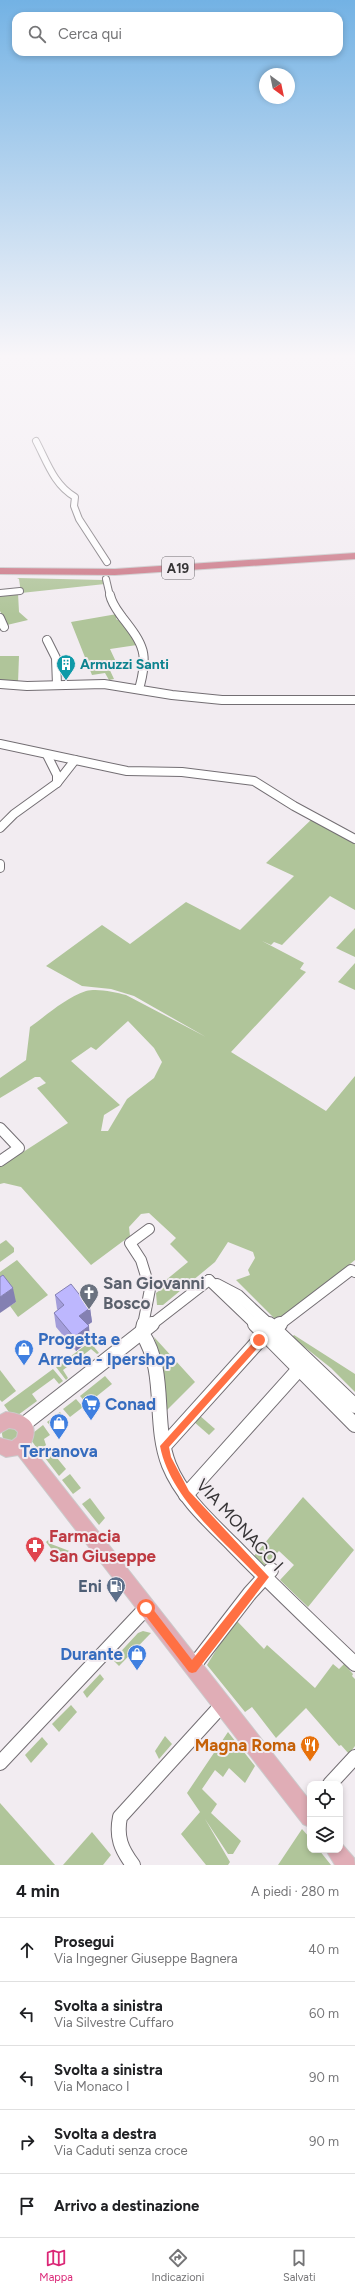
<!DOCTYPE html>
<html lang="it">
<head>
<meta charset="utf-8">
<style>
  body { margin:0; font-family:Figtree,sans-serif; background:#f6f6f6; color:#202124 }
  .controls { position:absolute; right:12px; bottom:12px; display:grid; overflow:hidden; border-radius:8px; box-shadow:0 2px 6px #0003 }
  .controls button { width:36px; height:36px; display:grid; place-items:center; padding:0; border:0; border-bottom:1px solid #e0e0e0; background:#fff; color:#202124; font:20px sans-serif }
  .compass { position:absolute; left:259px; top:68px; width:36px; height:36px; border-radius:50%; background:#fff; box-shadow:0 2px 6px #0003; rotate:147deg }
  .stop { position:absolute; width:12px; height:12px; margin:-9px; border:3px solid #ff7043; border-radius:50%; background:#fff }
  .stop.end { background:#ff7043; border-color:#fff; box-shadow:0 1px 4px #0008 }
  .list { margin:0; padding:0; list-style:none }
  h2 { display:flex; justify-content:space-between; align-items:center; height:52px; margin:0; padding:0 16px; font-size:17px }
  h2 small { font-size:13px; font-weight:400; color:#757577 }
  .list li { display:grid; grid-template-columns:26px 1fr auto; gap:12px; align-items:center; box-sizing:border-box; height:64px; padding:0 16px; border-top:1px solid #e0e0e0 }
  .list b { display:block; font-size:15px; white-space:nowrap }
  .list p { margin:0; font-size:13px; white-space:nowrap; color:#757577 }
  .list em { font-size:13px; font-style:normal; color:#757577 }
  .icon { flex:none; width:22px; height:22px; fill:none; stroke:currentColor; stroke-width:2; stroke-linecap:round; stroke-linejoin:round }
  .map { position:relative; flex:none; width:355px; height:1865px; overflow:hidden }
  .search { position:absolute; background:#fff; box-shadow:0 2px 6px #0003; left:12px; right:12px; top:12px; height:44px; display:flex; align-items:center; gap:10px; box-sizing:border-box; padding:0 14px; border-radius:12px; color:#757577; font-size:15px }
  .sheet { height:372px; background:#fff }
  nav { display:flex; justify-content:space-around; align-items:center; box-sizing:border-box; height:56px; border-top:1px solid #e0e0e0; background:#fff; font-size:11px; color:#757577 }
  nav a { display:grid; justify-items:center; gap:2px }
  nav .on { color:#db2777 }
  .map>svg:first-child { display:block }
</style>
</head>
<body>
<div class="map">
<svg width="355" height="1865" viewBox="0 0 355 1865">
  <rect width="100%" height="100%" fill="#f2ecf1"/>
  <g fill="#b0c59a" fill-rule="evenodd">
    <polygon points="17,578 104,580 105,584 21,593 19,579"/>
    <polygon points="18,593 19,612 28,620 7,625 0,611 0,595"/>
    <polygon points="117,614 119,617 116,618 117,620 121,620 137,645 110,649 116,662 107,664 114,679 109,680 105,673 92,675 71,622"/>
    <polygon points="0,656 19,656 18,683 0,682"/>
    <path d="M314 817 355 839V910L330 896 282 945 274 942 271 945 262 941 304 963 300 969 306 972 231 1052 326 1111 355 1076V1260L278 1322 236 1280 250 1275 248 1270 255 1258 253 1252 228 1242 215 1262 163 1305H157L156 1293 163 1288 166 1280 188 1262 170 1244 176 1238 149 1213 141 1214 129 1227 130 1236 91 1265 21 1187 4 1183 0 1184V1167L68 1123 37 1088 46 1083 40 1077H35L0 1098V1078L26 1060 30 1027C47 1015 65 998 86 991 97 988 115 992 126 995L206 1037 134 996 111 989 82 986 46 966 102 925 130 944 186 902 240 930 294 876 266 863ZM128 1021 154 1048 162 1062 154 1078 127 1099 108 1131H101L104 1115 120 1105 71 1061 91 1047 96 1050Z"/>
    <polygon points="355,928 355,957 336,948"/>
    <polygon points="355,963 355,990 338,982"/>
    <polygon points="6,1240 14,1248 14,1252 0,1262 0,1244"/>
    <polygon points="17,1260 48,1295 18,1317 10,1306 16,1302 0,1286 0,1272"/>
    <polygon points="294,1335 355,1374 355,1392 331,1368 292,1337"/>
    <polygon points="154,1337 195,1382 165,1412 163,1369"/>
    <polygon points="90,1342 99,1353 97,1354 91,1349 82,1356 87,1362 84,1364 79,1358 63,1370 68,1378 66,1380 56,1367"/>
    <polygon points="53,1369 63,1381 59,1384 54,1378 32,1394 37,1401 18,1415 11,1415 4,1405"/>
    <polygon points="0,1370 16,1391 2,1402 0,1400"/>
    <polygon points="105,1376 112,1384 87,1404 80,1396"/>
    <polygon points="76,1399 83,1407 70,1417 63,1409"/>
    <polygon points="60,1412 67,1421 54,1430 47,1422"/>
    <polygon points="199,1415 215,1429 209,1435 193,1421"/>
    <polygon points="43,1425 50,1435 44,1439 46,1445 39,1451 31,1440 33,1433"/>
    <circle cx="10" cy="1434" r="8"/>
    <polygon points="49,1448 66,1469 59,1476 42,1454"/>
    <polygon points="70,1474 81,1488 73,1494 62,1480"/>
    <polygon points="303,1497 354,1550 308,1607 280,1580 294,1565 279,1551 264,1566 254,1556"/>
    <polygon points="90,1498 105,1518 99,1525 82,1504"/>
    <polygon points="55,1534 51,1544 72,1552 61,1561 46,1542"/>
    <polygon points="235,1619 264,1649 267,1645 315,1688 333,1664 339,1669 344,1664 353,1674 352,1676 355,1679 355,1746 349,1754 341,1745 339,1746 306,1708 276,1738 252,1707 245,1712 207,1665"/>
    <polygon points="143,1631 151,1633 119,1666 113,1660 138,1633"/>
    <polygon points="100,1674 104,1679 87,1698 83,1692"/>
    <polygon points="71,1705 77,1712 59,1732 52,1724"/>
    <polygon points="228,1732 255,1766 245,1783 229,1768 223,1777 215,1770 202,1789 217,1804 211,1813 241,1841 233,1854 228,1854 205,1819 230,1862 228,1865 206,1865 181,1834 200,1812 187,1793"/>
    <polygon points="165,1736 172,1744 159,1759 155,1751"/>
    <polygon points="42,1737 48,1744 31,1763 25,1755"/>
    <polygon points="0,1803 55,1865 0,1865"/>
    <polygon points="302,1829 310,1838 310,1850 319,1850 331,1865 278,1865"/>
    <polygon points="92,1832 111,1855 103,1865 63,1865"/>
  </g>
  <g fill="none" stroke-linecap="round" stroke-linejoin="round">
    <defs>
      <g id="minor-far3">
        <path d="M36 441C47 462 54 485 75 497L74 506 79 519 107 562"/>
        <polyline points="106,579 110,596"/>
        <polyline points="0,593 20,591"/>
      </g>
      <g id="minor-far2">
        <path d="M110 595C112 604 117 610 122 617 144 645 149 654 139 689"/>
        <polyline points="0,618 4,627"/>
        <polyline points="47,640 56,658 57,685"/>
        <polyline points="0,684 27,686 104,684 172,695 222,700 355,700"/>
        <polyline points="0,744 127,771 182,772 254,781 294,806 355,839"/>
        <polyline points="47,755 57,775 57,783 75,760"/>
        <polyline points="0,828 14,814 57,783"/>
        <polyline points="0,864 0,868"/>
      </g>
      <g id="minor-far1">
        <polyline points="0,1128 19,1148 0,1161"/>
        <polyline points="209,1280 256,1325"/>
        <polyline points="217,1284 238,1295 270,1325"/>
        <polyline points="143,1325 150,1289 141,1260 130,1243 149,1229"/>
        <polyline points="151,1325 209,1280"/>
        <polyline points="279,1325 351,1270 355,1272"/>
      </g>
      <g id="minor">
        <path d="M144 1324 142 1333C168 1373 152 1422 169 1465 182 1497 209 1521 233 1545 273 1586 314 1625 355 1664"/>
        <polyline points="255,1324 355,1425"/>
        <polyline points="269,1324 355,1406"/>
        <polyline points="274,1329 280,1324"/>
        <polyline points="23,1425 152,1324"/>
        <polyline points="164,1446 265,1334"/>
        <polyline points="186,1495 300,1368"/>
        <polyline points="192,1668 250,1593 271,1570"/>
        <polyline points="0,1763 146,1608"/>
        <polyline points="330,1784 355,1757"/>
        <path d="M133 1865C121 1849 116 1837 120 1817L222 1705"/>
      </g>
      <g id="major">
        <path d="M6 1412C26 1414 41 1423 30 1445L310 1801V1827L303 1824 18 1455 6 1457 0 1454V1438L12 1441 17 1437 18 1432 15 1429 9 1428 0 1433V1415Z"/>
        <polygon points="340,1842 354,1858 355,1865 335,1865 326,1850 340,1850"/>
      </g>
      <polygon id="highway" points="355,553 355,559 115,575 0,574 0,568 115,569"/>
    </defs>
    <use href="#minor-far3" stroke="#736e73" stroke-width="8"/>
    <use href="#minor-far2" stroke="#736e73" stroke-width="10"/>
    <use href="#minor-far1" stroke="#736e73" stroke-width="12"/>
    <use href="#minor" stroke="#736e73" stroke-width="16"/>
    <use href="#major" stroke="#cbcacb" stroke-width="2"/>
    <use href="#highway" stroke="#cbcacb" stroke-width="2"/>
    <use href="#minor-far3" stroke="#fff" stroke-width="6"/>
    <use href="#minor-far2" stroke="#fff" stroke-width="8"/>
    <use href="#minor-far1" stroke="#fff" stroke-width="10"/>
    <use href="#minor" stroke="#fff" stroke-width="14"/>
    <use href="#major" fill="#e0adb6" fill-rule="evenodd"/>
    <use href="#highway" fill="#cb7786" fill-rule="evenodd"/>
  </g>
  <polygon fill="#a39dda" points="55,1295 90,1308 92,1322 88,1325 90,1340 76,1351 56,1327 54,1313 58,1310 57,1309"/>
  <g fill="#8480b2">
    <polygon points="13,1288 16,1302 0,1313 0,1297"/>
    <polygon points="90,1308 92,1322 81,1330 79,1316"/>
    <polygon points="89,1326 90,1340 76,1351 74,1337"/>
  </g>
  <g fill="#bdb7fe" stroke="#8480b2">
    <polygon points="3,1275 13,1288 0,1297 0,1277"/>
    <polygon points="71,1284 90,1308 79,1316 89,1326 74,1337 54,1313 64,1305 55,1295"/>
  </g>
  <linearGradient id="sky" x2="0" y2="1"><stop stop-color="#73b2e4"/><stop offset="0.58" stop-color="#f9f6f9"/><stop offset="1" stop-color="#f9f6f9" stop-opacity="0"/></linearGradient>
  <rect width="355" height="615" fill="url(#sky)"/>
  <path fill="#ff7043" d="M259 1336 263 1340 262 1343 169 1447 171 1457 189 1491 269 1577 196 1672 192 1673 189 1672 142 1611V1604H149L192 1660 258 1577C223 1540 170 1498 160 1446Z"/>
  <defs>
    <symbol id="building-pin" viewBox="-11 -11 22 30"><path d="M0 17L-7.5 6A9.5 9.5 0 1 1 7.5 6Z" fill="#0f9aa8" stroke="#f2ecf1"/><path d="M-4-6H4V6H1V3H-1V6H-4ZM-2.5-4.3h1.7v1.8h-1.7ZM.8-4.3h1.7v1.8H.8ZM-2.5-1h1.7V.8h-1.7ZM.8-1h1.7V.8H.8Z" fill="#fff"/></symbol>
    <symbol id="church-pin" viewBox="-11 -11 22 30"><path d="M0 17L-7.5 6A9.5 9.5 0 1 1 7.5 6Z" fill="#6b7280" stroke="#f2ecf1"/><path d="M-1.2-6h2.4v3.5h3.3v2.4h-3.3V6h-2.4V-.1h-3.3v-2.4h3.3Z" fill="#fff"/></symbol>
    <symbol id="shop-pin" viewBox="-11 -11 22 30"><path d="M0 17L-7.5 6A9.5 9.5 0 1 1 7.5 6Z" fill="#3f7fe0" stroke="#f2ecf1"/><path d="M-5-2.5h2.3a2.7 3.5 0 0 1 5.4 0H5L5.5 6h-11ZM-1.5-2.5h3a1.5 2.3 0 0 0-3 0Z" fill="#fff"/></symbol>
    <symbol id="supermarket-pin" viewBox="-11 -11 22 30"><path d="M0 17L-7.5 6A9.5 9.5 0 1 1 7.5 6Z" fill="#3f7fe0" stroke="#f2ecf1"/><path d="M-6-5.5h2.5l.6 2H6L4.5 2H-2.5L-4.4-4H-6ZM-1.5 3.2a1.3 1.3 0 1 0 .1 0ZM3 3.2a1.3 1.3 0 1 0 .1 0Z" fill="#fff"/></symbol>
    <symbol id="pharmacy-pin" viewBox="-11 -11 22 30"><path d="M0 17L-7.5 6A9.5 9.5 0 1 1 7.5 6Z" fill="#e0444e" stroke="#f2ecf1"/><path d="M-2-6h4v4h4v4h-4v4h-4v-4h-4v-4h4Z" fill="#fff"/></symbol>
    <symbol id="fuel-pin" viewBox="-11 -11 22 30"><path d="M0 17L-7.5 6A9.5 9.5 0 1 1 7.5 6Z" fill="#5c6f8a" stroke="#f2ecf1"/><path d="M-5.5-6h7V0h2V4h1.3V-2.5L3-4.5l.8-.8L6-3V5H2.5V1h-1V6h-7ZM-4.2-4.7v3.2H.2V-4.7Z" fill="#fff"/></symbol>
    <symbol id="restaurant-pin" viewBox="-11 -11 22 30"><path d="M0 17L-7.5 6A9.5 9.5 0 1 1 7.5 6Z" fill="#e8710a" stroke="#f2ecf1"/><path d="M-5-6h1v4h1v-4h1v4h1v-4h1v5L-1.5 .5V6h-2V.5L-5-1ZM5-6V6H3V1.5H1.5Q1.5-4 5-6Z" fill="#fff"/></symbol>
  </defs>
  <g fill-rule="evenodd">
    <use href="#building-pin" x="55" y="653" width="22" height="30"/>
    <use href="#church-pin" x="78" y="1282" width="22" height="30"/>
    <use href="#shop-pin" x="13" y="1338" width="22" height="30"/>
    <use href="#supermarket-pin" x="80" y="1393" width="22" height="30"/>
    <use href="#shop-pin" x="48" y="1412" width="22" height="30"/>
    <use href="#pharmacy-pin" x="24" y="1535" width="22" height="30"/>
    <use href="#fuel-pin" x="105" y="1575" width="22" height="30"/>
    <use href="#shop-pin" x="126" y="1643" width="22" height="30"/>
    <use href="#restaurant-pin" x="299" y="1734" width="22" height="30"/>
  </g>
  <g text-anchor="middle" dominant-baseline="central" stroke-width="4" stroke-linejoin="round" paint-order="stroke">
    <rect fill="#f2ecf1" stroke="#6e6b6e" stroke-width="1" x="162" y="557" width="32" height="22" rx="3"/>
    <g font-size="13" font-weight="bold" fill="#363436">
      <text x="178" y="568">A19</text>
    </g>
    <g font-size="14" font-weight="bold" fill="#0d838f" stroke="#f2ecf1" text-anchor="start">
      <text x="80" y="664">Armuzzi Santi</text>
    </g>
    <g font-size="17" font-weight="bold" fill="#5b616d" stroke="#f2ecf1" text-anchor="start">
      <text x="103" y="1283">San Giovanni<tspan x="103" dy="20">Bosco</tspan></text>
    </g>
    <g font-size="17" font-weight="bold" fill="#366cbe" stroke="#f2ecf1" text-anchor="start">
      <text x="38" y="1339">Progetta e<tspan x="38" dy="20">Arreda - Ipershop</tspan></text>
      <text x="105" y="1404">Conad</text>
      <text x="59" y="1451" text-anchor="middle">Terranova</text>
      <text x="123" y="1654" text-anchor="end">Durante</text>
    </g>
    <g font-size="17" fill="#363436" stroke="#f2ecf1">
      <text transform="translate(240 1525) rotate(47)">VIA MONACO I</text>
    </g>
    <g font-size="17" font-weight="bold" fill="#be3a42" stroke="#f2ecf1" text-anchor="start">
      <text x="49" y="1536">Farmacia<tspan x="49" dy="20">San Giuseppe</tspan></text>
    </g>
    <g font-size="17" font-weight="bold" fill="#4e5e75" stroke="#f2ecf1" text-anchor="end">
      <text x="102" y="1586">Eni</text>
    </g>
    <g font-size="17" font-weight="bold" fill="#c56008" stroke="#f2ecf1" text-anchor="end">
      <text x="296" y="1745">Magna Roma</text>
    </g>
  </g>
</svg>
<div class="controls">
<button><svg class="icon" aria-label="locate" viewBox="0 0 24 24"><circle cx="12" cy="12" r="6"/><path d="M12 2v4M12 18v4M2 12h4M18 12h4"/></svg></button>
<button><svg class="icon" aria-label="layers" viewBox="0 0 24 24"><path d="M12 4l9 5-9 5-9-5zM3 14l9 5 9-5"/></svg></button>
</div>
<svg class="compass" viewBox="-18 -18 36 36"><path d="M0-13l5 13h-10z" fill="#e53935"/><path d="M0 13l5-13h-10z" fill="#757577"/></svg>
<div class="stop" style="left:146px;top:1608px"></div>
<div class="stop end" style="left:259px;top:1340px"></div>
<div class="search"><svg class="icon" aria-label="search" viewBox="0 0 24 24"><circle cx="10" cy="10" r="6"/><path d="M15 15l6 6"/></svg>Cerca qui</div>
</div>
<section class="sheet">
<h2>4 min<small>A piedi · 280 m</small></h2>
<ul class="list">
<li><svg class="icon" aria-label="ahead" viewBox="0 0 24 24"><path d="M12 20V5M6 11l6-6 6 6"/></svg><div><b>Prosegui</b><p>Via Ingegner Giuseppe Bagnera</p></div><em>40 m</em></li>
<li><svg class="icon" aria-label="left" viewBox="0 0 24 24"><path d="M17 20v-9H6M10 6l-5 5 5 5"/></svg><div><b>Svolta a sinistra</b><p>Via Silvestre Cuffaro</p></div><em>60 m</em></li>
<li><svg class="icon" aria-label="left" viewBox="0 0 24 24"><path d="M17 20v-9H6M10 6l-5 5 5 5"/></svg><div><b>Svolta a sinistra</b><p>Via Monaco I</p></div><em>90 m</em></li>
<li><svg class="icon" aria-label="right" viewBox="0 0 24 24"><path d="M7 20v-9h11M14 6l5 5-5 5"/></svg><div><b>Svolta a destra</b><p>Via Caduti senza croce</p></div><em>90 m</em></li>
<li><svg class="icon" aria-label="arrive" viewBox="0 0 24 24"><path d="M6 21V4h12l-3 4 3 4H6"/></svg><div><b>Arrivo a destinazione</b></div></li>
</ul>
</section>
<nav>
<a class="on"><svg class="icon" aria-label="map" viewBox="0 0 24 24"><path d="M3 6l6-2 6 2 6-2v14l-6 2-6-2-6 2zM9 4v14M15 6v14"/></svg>Mappa</a>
<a><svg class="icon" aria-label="directions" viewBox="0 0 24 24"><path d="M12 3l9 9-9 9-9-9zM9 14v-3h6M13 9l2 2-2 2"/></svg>Indicazioni</a>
<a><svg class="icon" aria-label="saved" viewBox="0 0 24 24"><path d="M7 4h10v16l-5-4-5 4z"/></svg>Salvati</a>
</nav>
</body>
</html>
